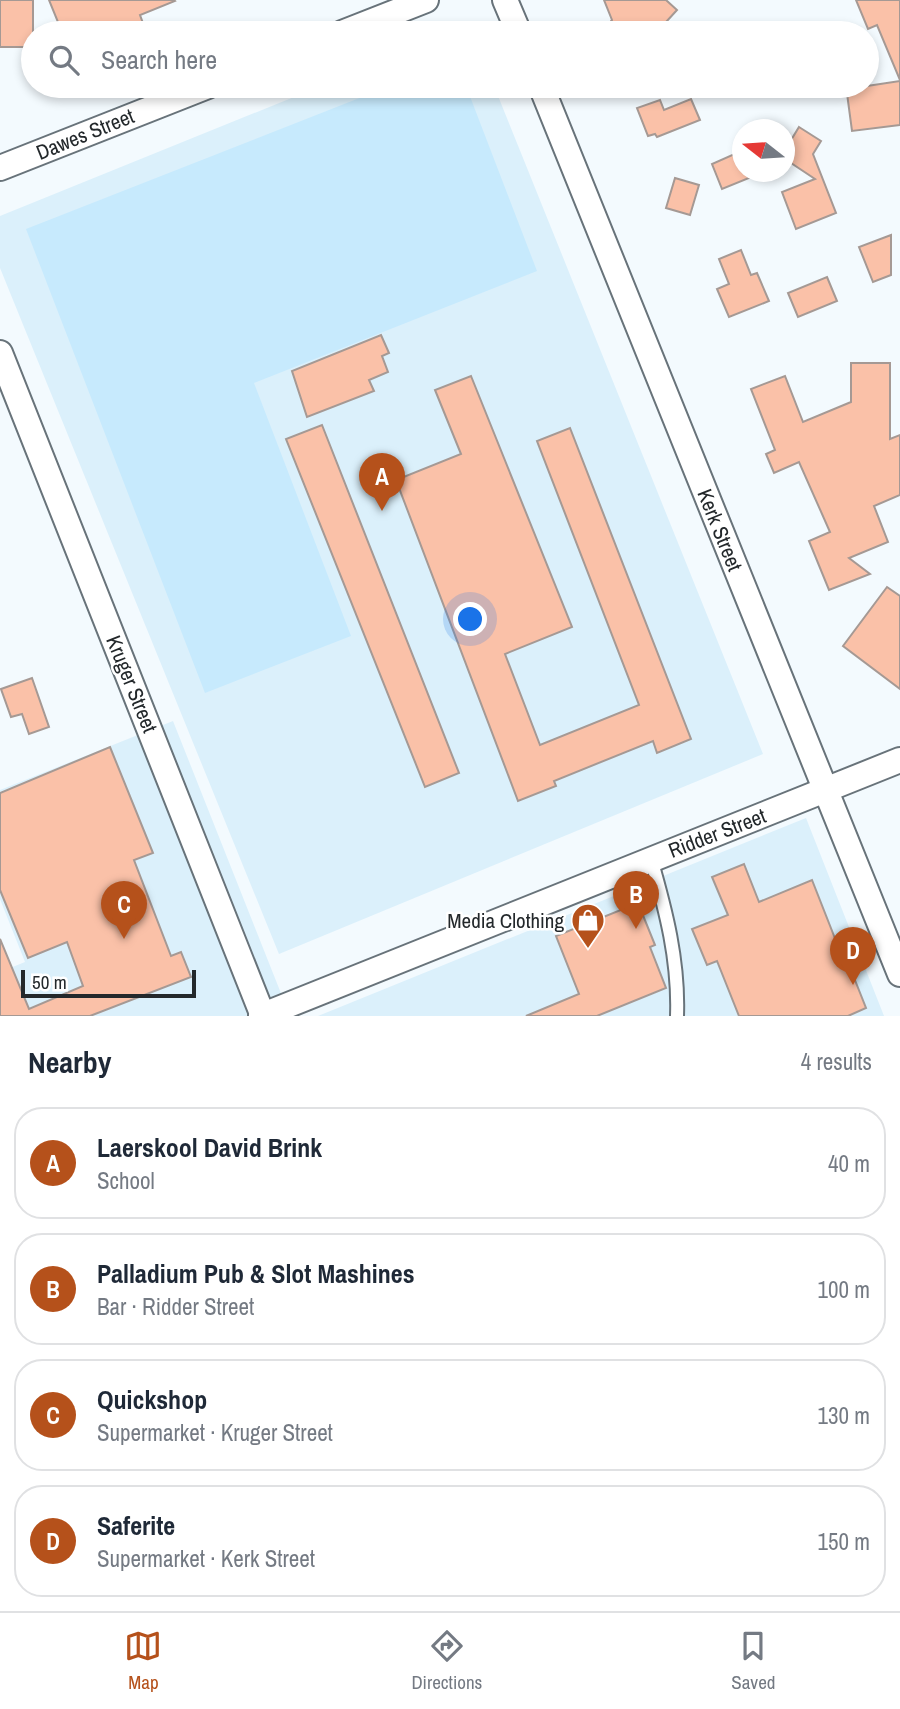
<!DOCTYPE html>
<html lang="en">
<head>
<meta charset="utf-8">
<style>
  body { margin:0; font-family:"Archivo Narrow",sans-serif; background:#f2f2f3; color:#1f2937 }
  .compass { position:absolute; left:732px; top:119px; width:63px; height:63px; border-radius:50%; background:#fff; box-shadow:0 4px 10px #0003; rotate:287deg }
  .scale { position:absolute; left:21px; bottom:18px; width:175px; box-sizing:border-box; padding-left:7px; border:4px solid #23282b; border-top:0; font-size:19px; line-height:24px; white-space:nowrap; color:#23282b; -webkit-text-stroke:5px #fff; paint-order:stroke }
  .you { position:absolute; left:471px; top:620px; width:24px; height:24px; margin:-18px; border:5px solid #fff; border-radius:50%; background:#1a73e8; box-shadow:0 0 0 10px #1a73e833 }
  .badge { display:grid; place-items:center; width:46px; height:46px; border-radius:50%; background:#b5511b; color:#fff; font-size:23px; font-weight:700 }
  .pin { position:absolute; translate:-50% -58px; filter:drop-shadow(0 2px 4px #0008) }
  .pin::after { content:''; position:absolute; top:37px; width:24px; height:21px; background:inherit; clip-path:polygon(0 0,100% 0,50% 100%) }
  .list { margin:0; padding:0; list-style:none }
  h2 { display:flex; justify-content:space-between; align-items:center; height:91px; margin:0; padding:0 28px; font-size:30px }
  h2 small { font-size:23px; font-weight:400; color:#747a83 }
  .list li { display:grid; grid-template-columns:46px 1fr auto; gap:21px; align-items:center; box-sizing:border-box; height:112px; margin:0 14px 14px; padding:0 14px; border:2px solid #e0e1e3; border-radius:28px }
  .list b { display:block; font-size:26px; white-space:nowrap }
  .list p { margin:0; font-size:23px; white-space:nowrap; color:#747a83 }
  .list em { font-size:23px; font-style:normal; color:#747a83 }
  .icon { flex:none; width:38px; height:38px; fill:none; stroke:currentColor; stroke-width:2; stroke-linecap:round; stroke-linejoin:round }
  .map { position:relative; flex:none; width:900px; height:1016px; overflow:hidden }
  .search { position:absolute; background:#fff; box-shadow:0 4px 10px #0003; left:21px; right:21px; top:21px; height:77px; display:flex; align-items:center; gap:18px; box-sizing:border-box; padding:0 24px; border-radius:38px; color:#747a83; font-size:26px }
  .sheet { height:595px; background:#fff }
  nav { display:flex; justify-content:space-around; align-items:center; box-sizing:border-box; height:98px; border-top:2px solid #e0e1e3; background:#fff; font-size:19px; color:#747a83 }
  nav a { display:grid; justify-items:center; gap:4px }
  nav .on { color:#b5511b }
  .map>svg:first-child { display:block }
</style>
</head>
<body>
<div class="map">
<svg width="900" height="1016" viewBox="0 0 900 1016">
  <rect width="100%" height="100%" fill="#f3fafe"/>
  <g fill="#dbf0fb">
    <polygon points="321,86 494,86 763,754 279,954 0,268 0,216"/>
    <polygon points="173,721 290,1016 0,1016 0,972 25,962 0,899 0,790"/>
    <polygon points="806,818 884,1016 318,1016"/>
  </g>
  <polygon fill="#c7eafd" points="390,86 466,86 537,271 254,383 351,636 205,693 26,229"/>
  <g fill="#fac1a8" stroke="#a59994" stroke-width="2">
    <rect x="0" y="0" width="33" height="47"/>
    <polygon points="49,0 174,0 175,1 140,15 144,26 125,33 82,33 79,26 62,32"/>
    <polygon points="604,0 666,0 677,10 656,33 601,33 612,20"/>
    <polygon points="856,0 900,0 900,80 877,25 868,29"/>
    <polygon points="900,81 900,125 852,131 846,86 867,86"/>
    <polygon points="691,99 700,120 657,137 655,134 648,136 637,108 660,100 664,110"/>
    <polygon points="799,127 821,141 813,154 836,213 796,229 782,192 815,179 785,159 785,150"/>
    <polygon points="739,152 743,161 743,172 747,172 749,178 722,189 712,164"/>
    <polygon points="675,178 699,185 690,215 666,208"/>
    <polygon points="891,235 891,275 873,282 859,247"/>
    <polygon points="741,250 751,275 757,273 769,301 729,317 717,289 729,284 719,259"/>
    <polygon points="827,277 837,301 798,317 788,293"/>
    <polygon points="381,335 389,353 382,356 388,372 369,380 374,391 307,417 292,371"/>
    <polygon points="851,363 890,363 890,439 900,435 900,495 874,506 888,542 849,558 870,574 829,590 809,541 830,532 799,462 774,473 766,454 775,450 751,389 785,376 803,422 851,402"/>
    <polygon points="471,376 572,627 505,654 540,745 639,705 537,441 570,428 691,739 657,753 653,741 554,781 556,786 518,801 396,480 461,454 435,390"/>
    <polygon points="322,425 459,773 425,787 286,439"/>
    <polygon points="887,587 900,596 900,689 843,646"/>
    <polygon points="32,678 49,727 29,734 22,714 11,717 1,689"/>
    <polygon points="110,747 153,853 134,860 171,956 181,952 191,977 90,1016 0,1016 0,939 29,1009 83,986 67,942 28,958 0,890 0,793"/>
    <polygon points="744,864 759,902 812,880 838,946 841,945 866,1008 848,1016 739,1016 717,961 707,965 692,929 728,915 712,877"/>
    <polygon points="638,903 655,945 650,947 666,988 597,1016 526,1016 579,994 556,936"/>
  </g>
  <g fill="none" stroke-linecap="round" stroke-linejoin="round">
    <defs>
      <path id="lane" d="M651 859C666 911 679 961 677 1016"/>
      <g id="street">
        <polyline points="505,0 519,33"/>
        <polyline points="342,33 426,0"/>
        <polyline points="541,86 900,974"/>
        <polyline points="0,168 208,86"/>
        <polyline points="0,353 263,1016"/>
        <polyline points="261,1016 900,760"/>
      </g>
    </defs>
    <use href="#lane" stroke="#68737a" stroke-width="16"/>
    <use href="#street" stroke="#68737a" stroke-width="28"/>
    <use href="#lane" stroke="#fff" stroke-width="12"/>
    <use href="#street" stroke="#fff" stroke-width="24"/>
  </g>
  <defs>
    <symbol id="shop-pin" viewBox="-11 -11 22 30"><path d="M0 17L-7.5 6A9.5 9.5 0 1 1 7.5 6Z" fill="#b5511b" stroke="#fff"/><path d="M-5-2.5h2.3a2.7 3.5 0 0 1 5.4 0H5L5.5 6h-11ZM-1.5-2.5h3a1.5 2.3 0 0 0-3 0Z" fill="#fff"/></symbol>
  </defs>
  <g fill-rule="evenodd">
    <use href="#shop-pin" x="569" y="901" width="38" height="52"/>
  </g>
  <g text-anchor="middle" dominant-baseline="central" stroke-width="5" stroke-linejoin="round" paint-order="stroke">
    <g font-size="21" fill="#23282b" stroke="#fff">
      <text transform="translate(85 134) rotate(-22)">Dawes Street</text>
      <text transform="translate(720 530) rotate(68)">Kerk Street</text>
      <text transform="translate(132 684) rotate(68)">Kruger Street</text>
      <text transform="translate(717 833) rotate(-21)">Ridder Street</text>
    </g>
    <g font-size="21" fill="#23282b" stroke="#fff" text-anchor="end">
      <text x="564" y="920">Media Clothing</text>
    </g>
  </g>
</svg>
<svg class="compass" viewBox="-18 -18 36 36"><path d="M0-13l5 13h-10z" fill="#e53935"/><path d="M0 13l5-13h-10z" fill="#747a83"/></svg>
<div class="scale">50 m</div>
<div class="you"></div>
<div class="pin badge" style="left:382px;top:511px">A</div>
<div class="pin badge" style="left:636px;top:929px">B</div>
<div class="pin badge" style="left:124px;top:939px">C</div>
<div class="pin badge" style="left:853px;top:985px">D</div>
<div class="search"><svg class="icon" aria-label="search" viewBox="0 0 24 24"><circle cx="10" cy="10" r="6"/><path d="M15 15l6 6"/></svg>Search here</div>
</div>
<section class="sheet">
<h2>Nearby<small>4 results</small></h2>
<ul class="list">
<li><span class="badge">A</span><div><b>Laerskool David Brink</b><p>School</p></div><em>40 m</em></li>
<li><span class="badge">B</span><div><b>Palladium Pub &amp; Slot Mashines</b><p>Bar · Ridder Street</p></div><em>100 m</em></li>
<li><span class="badge">C</span><div><b>Quickshop</b><p>Supermarket · Kruger Street</p></div><em>130 m</em></li>
<li><span class="badge">D</span><div><b>Saferite</b><p>Supermarket · Kerk Street</p></div><em>150 m</em></li>
</ul>
</section>
<nav>
<a class="on"><svg class="icon" aria-label="map" viewBox="0 0 24 24"><path d="M3 6l6-2 6 2 6-2v14l-6 2-6-2-6 2zM9 4v14M15 6v14"/></svg>Map</a>
<a><svg class="icon" aria-label="directions" viewBox="0 0 24 24"><path d="M12 3l9 9-9 9-9-9zM9 14v-3h6M13 9l2 2-2 2"/></svg>Directions</a>
<a><svg class="icon" aria-label="saved" viewBox="0 0 24 24"><path d="M7 4h10v16l-5-4-5 4z"/></svg>Saved</a>
</nav>
</body>
</html>
